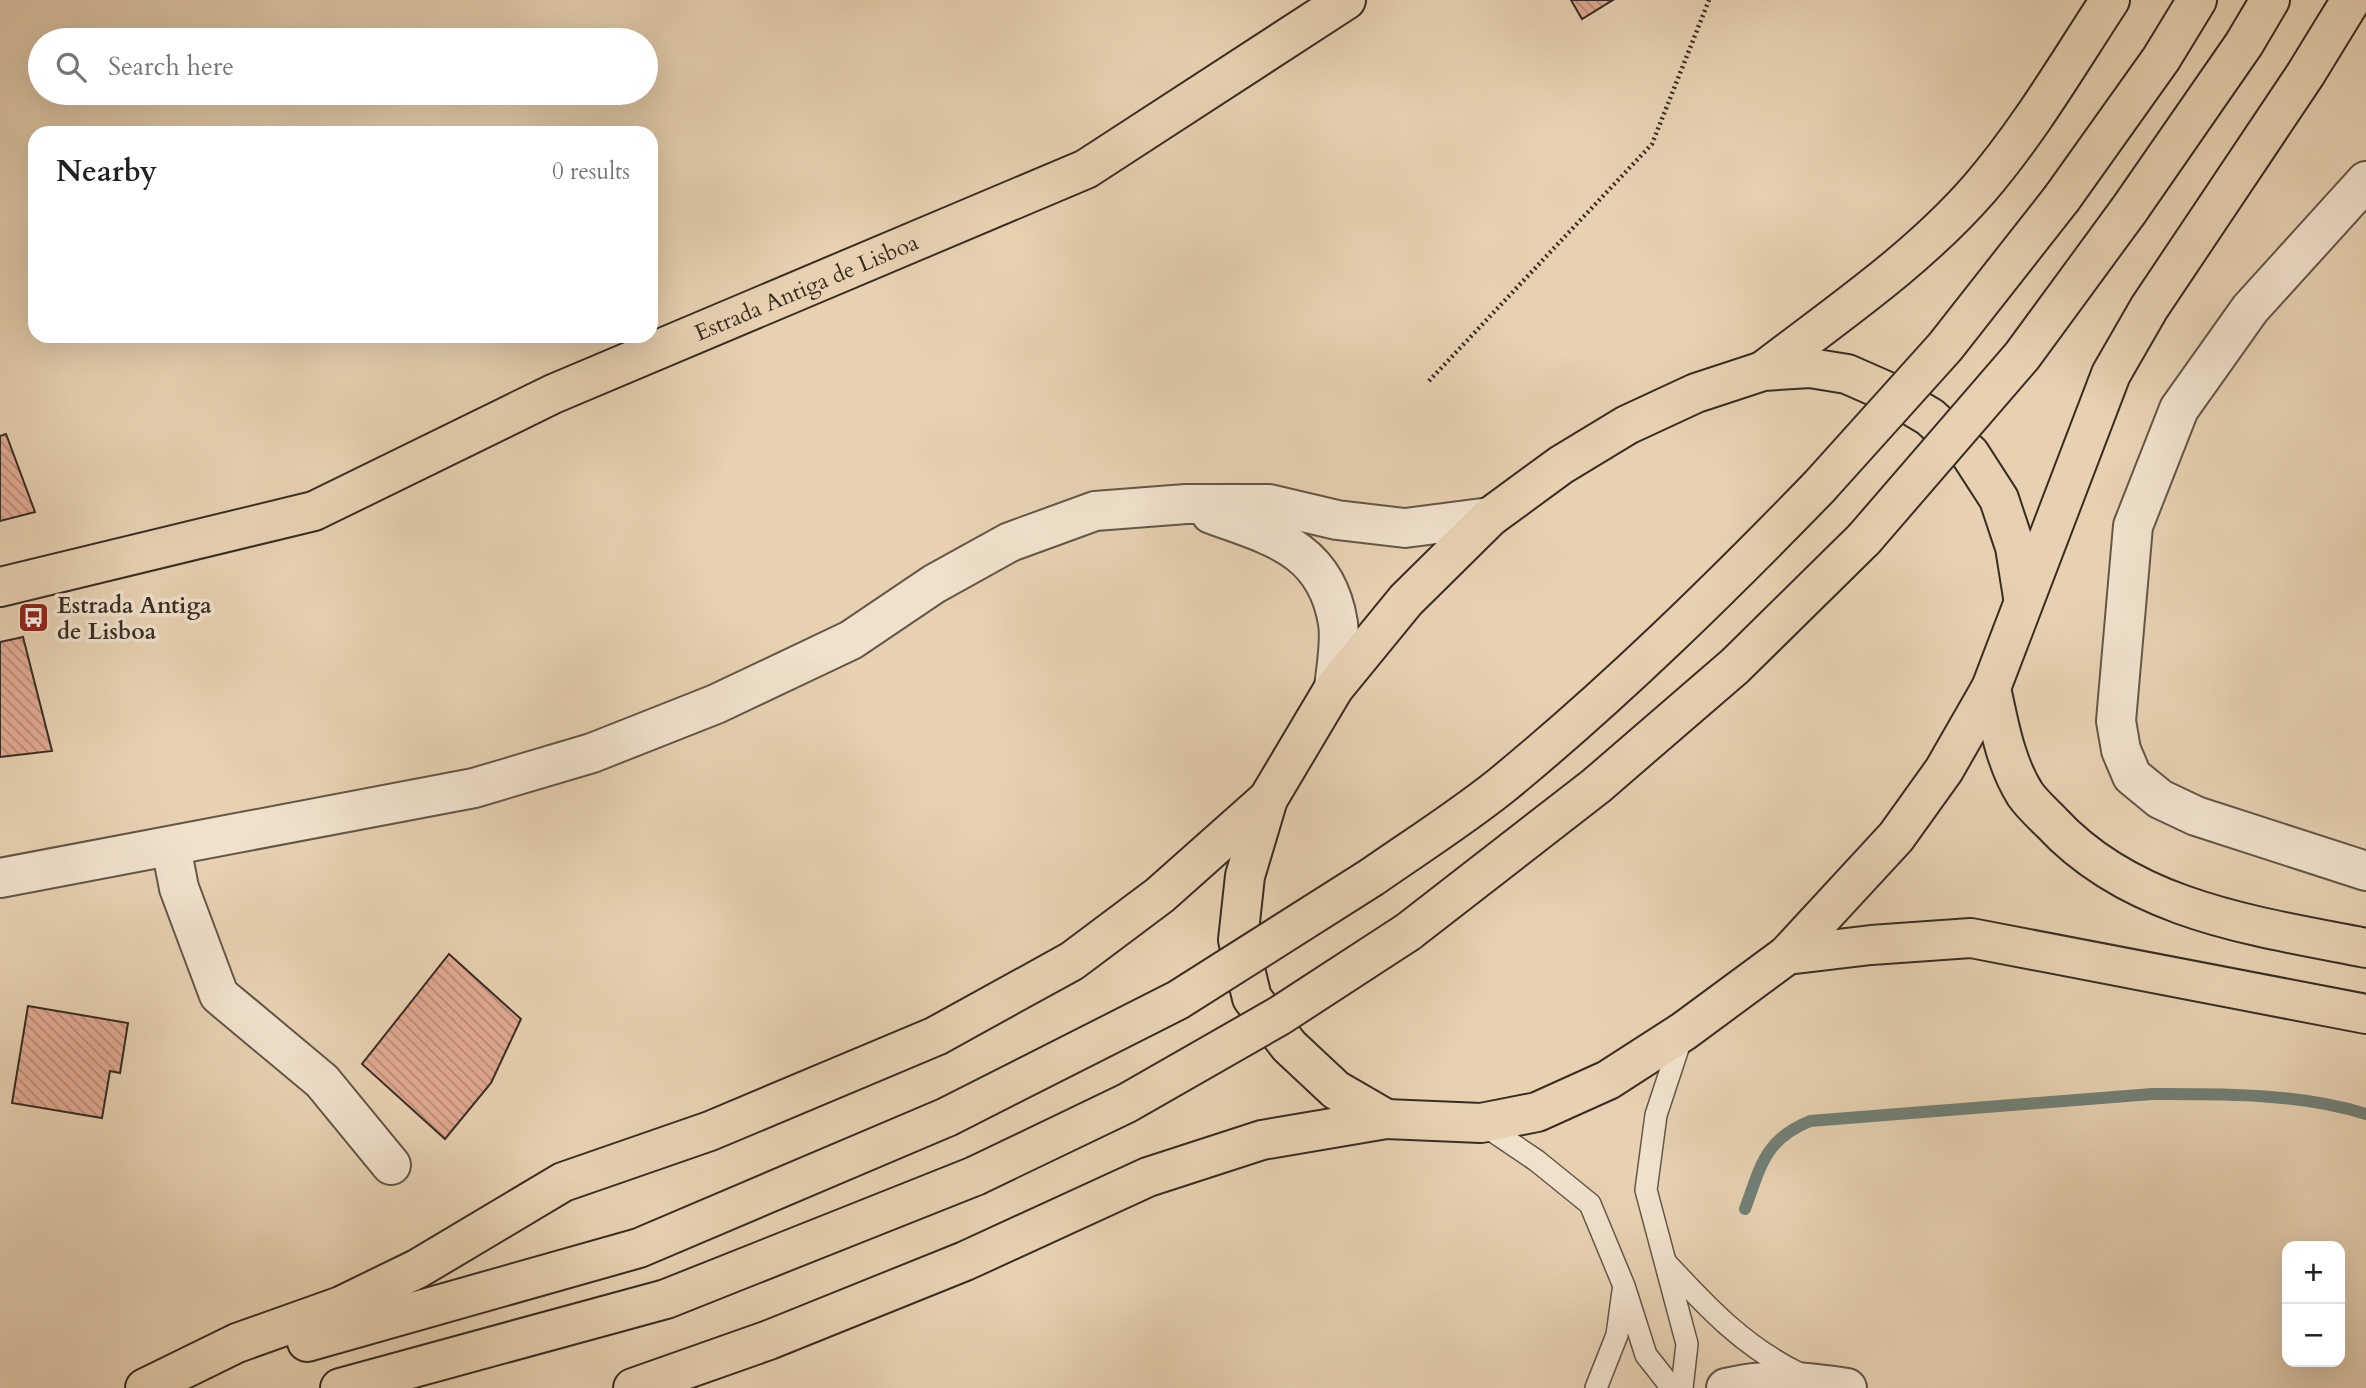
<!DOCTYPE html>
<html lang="en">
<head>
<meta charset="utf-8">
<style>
  body { margin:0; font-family:Cardo,serif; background:#f6f6f6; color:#202124 }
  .controls { position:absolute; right:21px; bottom:21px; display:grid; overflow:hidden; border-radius:14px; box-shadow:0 7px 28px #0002 }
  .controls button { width:63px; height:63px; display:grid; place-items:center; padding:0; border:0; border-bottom:2px solid #e0e0e0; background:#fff; color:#202124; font:35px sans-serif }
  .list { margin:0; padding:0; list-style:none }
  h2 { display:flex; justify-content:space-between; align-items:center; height:91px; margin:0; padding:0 28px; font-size:30px }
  h2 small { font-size:23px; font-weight:400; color:#757577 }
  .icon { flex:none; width:38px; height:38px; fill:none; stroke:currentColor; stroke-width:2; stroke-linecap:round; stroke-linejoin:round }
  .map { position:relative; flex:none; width:2366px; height:1388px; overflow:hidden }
  .search { position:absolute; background:#fff; box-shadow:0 7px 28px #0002; left:28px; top:28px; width:630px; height:77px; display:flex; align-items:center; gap:18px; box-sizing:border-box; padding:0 24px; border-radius:38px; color:#757577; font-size:26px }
  .panel { position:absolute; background:#fff; box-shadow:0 7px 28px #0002; left:28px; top:126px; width:630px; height:217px; border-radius:21px }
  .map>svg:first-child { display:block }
</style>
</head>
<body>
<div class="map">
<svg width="2366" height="1388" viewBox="0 0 2366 1388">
  <defs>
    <pattern id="building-back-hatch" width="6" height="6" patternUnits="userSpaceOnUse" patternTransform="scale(1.75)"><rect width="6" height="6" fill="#e2aa92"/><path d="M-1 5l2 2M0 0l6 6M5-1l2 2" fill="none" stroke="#b88b77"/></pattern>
  </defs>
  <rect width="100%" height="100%" fill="#e7d1b1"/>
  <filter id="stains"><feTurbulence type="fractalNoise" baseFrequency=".00286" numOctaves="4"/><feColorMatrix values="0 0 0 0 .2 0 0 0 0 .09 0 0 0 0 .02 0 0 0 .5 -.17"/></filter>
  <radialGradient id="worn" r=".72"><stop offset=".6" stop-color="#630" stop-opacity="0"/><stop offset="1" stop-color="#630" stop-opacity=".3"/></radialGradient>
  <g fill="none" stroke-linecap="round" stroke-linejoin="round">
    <path stroke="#718076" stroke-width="12" d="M1745 1209C1761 1166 1764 1140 1810 1121L2152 1094C2222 1094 2299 1093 2366 1114"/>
  </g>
  <g fill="url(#building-back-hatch)" stroke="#382d25" stroke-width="2">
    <polygon points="1571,0 1613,0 1582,19"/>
    <polygon points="6,434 35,512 0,521 0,436"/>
    <polygon points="23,637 52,751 0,757 0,642"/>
    <polygon points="449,954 521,1019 491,1083 445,1139 362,1064"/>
    <polygon points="28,1006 128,1023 120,1073 110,1071 102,1118 12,1103"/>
  </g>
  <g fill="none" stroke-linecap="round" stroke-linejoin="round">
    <defs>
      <g id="service">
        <polyline points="1481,1123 1537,1161 1590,1204 1624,1286 1646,1355 1672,1388"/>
        <path d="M1667 1264C1708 1308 1744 1347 1800 1374"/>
        <polyline points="1596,1388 1617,1335 1623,1291"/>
        <polyline points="1682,1388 1687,1344 1646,1190 1656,1115 1683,1033"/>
      </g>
      <g id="minor">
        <polyline points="2366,181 2250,309 2179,409 2133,526 2116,721 2121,750 2132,776 2160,799 2196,816 2366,871"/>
        <polyline points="171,847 179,888 219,995 322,1081 391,1165"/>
        <path d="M1726 1388C1767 1378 1805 1381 1847 1388"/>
      </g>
      <g id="tertiary">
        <path d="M1211 514C1272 536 1326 548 1338 623 1341 643 1336 668 1334 688"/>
        <polyline points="0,878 474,788 592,753 716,704 851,640 934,584 1010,542 1095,511 1186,504 1269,504 1337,520 1405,528 1490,517"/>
      </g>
      <g id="primary">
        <path id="s1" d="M0 587 314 511 553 394 1086 169 1346 0"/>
      </g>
      <g id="trunk">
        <polyline points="2062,198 2161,59 2197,0"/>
        <polyline points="2129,210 2244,44 2270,0"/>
        <path d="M1763 371C1837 314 1917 260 1979 189 2029 131 2068 64 2110 0"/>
        <path d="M1991 688C1999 724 2005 762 2025 794 2032 804 2042 813 2051 822 2132 910 2254 926 2366 948"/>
        <path d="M1372 877C1415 847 1461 818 1502 785 1614 693 1718 591 1819 487"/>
        <polyline points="1408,932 1596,786 1735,666 1864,539"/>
        <polyline points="1787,955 1871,945 1971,938 2366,1014"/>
        <polyline points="1386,1119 1336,1090 1289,1046 1252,998 1238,940 1245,876 1268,799 1334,688 1406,600 1490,517 1561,465 1627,425 1696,393 1763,371 1810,368 1847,374 1888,392 1930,417 1970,454 1999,499 2015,547 2023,597"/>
        <polyline points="307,1342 639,1248 947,1117"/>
        <polyline points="145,1388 237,1343 341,1306 417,1269 563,1182 710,1131 936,1036 1072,961 1160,895 1268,799"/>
        <polyline points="340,1388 666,1299 975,1176"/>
        <polyline points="633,1388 769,1340 965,1261 1148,1177 1262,1140 1386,1119 1481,1123 1537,1112 1608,1080 1684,1031 1787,955 1896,837 1944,770 1991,688 2111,374 2149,308 2305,75 2351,0"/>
      </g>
    </defs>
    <use href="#service" stroke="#645648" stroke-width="24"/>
    <use href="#minor" stroke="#645648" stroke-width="42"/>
    <use href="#tertiary" stroke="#645648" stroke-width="42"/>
    <use href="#primary" stroke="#382d25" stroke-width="42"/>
    <use href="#trunk" stroke="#382d25" stroke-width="42"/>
    <polyline stroke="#382d25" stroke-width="4.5" stroke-dasharray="2 3.5" stroke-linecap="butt" points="1429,381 1652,144 1709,0"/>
    <use href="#service" stroke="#efe1cc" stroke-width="21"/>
    <use href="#minor" stroke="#efe1cc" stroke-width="38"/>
    <use href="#tertiary" stroke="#efe1cc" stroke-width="38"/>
    <use href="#primary" stroke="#e7d1b1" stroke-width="38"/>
    <use href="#trunk" stroke="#e7d1b1" stroke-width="38"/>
    <defs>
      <g id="trunk-bridge">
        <polyline points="1819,487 1945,347 2062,198"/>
        <polyline points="1864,539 2022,356 2129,210"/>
        <polyline points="947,1117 1178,1000 1372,877"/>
        <polyline points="975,1176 1127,1103 1279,1016 1408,932"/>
      </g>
    </defs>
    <use href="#trunk-bridge" stroke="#382d25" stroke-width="42" stroke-linecap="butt"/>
    <use href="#trunk-bridge" stroke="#e7d1b1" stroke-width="38"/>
  </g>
  <defs>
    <symbol id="bus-square" viewBox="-11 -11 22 22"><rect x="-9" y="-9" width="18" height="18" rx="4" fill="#8f2418" stroke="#efe1cc"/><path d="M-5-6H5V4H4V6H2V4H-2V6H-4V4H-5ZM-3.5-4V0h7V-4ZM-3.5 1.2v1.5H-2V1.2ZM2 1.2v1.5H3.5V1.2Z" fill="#fff"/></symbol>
  </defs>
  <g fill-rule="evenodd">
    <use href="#bus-square" x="16" y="600" width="35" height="35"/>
  </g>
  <g text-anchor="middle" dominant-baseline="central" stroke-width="7" stroke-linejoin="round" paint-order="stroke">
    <g font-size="23" fill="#382d25" stroke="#efe1cc">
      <text stroke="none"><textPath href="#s1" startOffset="864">Estrada Antiga de Lisboa</textPath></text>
    </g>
    <g font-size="23" font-weight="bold" fill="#382d25" stroke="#efe1cc" text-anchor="start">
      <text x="57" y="605">Estrada Antiga<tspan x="57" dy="26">de Lisboa</tspan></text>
    </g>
  </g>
  <rect width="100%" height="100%" filter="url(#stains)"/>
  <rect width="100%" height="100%" fill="url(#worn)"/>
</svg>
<div class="controls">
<button>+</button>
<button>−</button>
</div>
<div class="search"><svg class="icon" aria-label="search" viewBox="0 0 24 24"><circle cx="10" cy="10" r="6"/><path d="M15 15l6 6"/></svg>Search here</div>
<section class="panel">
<h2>Nearby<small>0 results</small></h2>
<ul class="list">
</ul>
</section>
</div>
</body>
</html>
